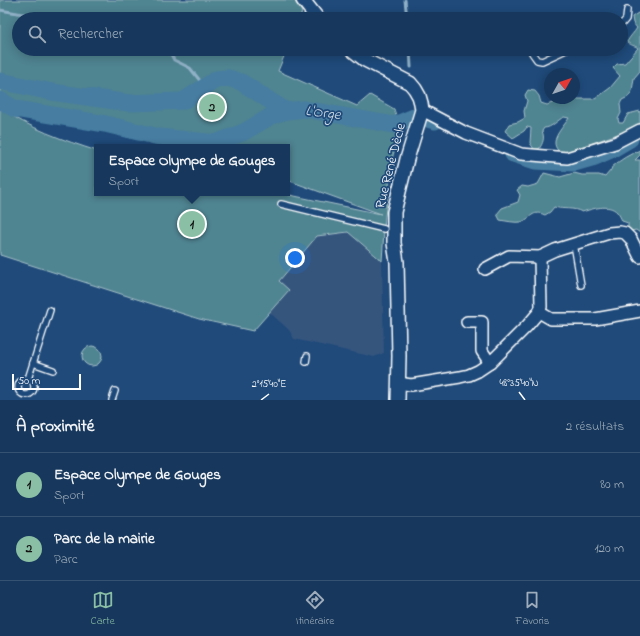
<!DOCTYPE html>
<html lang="fr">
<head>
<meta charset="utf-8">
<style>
  body { margin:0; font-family:"Indie Flower",sans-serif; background:#244365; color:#f1f3f6 }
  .compass { position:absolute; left:544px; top:68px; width:36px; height:36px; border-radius:50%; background:#17385c; box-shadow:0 2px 10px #0003; rotate:50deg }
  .scale { position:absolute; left:12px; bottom:10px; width:69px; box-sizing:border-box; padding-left:4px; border:2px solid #fff; border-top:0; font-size:11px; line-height:14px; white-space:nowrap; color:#fff; -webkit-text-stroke:3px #1f4a7a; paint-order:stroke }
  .you { position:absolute; left:295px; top:258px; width:14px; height:14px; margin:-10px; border:3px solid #fff; border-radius:50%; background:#1a73e8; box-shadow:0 0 0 6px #1a73e833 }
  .badge { display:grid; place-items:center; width:26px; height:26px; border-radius:50%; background:#8abfa5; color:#111; font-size:13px; font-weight:700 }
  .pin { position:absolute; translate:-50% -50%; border:2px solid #fff; box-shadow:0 1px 4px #0006 }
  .popup { position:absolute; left:94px; top:144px; width:196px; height:52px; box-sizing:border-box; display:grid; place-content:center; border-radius:0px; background:#17385c; filter:drop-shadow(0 1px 3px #0005); font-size:13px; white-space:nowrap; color:#9eacbb }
  .popup b { font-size:15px; color:#f1f3f6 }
  .popup::after { content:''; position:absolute; left:50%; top:100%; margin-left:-8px; border:8px solid transparent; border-top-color:#17385c }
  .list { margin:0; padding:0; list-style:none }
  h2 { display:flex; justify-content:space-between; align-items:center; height:52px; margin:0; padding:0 16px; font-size:17px }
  h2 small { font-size:13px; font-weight:400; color:#9eacbb }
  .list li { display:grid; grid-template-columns:26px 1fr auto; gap:12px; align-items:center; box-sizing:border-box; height:64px; padding:0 16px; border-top:1px solid #365272 }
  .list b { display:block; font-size:15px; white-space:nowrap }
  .list p { margin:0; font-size:13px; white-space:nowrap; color:#9eacbb }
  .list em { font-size:13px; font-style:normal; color:#9eacbb }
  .icon { flex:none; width:22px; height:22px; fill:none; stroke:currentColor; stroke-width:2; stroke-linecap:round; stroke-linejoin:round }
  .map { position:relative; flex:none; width:640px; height:400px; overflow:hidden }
  .search { position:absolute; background:#17385c; box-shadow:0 2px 10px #0003; left:12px; right:12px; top:12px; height:44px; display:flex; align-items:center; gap:10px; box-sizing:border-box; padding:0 14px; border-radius:22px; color:#9eacbb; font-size:15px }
  .sheet { height:180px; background:#17385c }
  nav { display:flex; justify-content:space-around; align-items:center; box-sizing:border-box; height:56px; border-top:1px solid #365272; background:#17385c; font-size:11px; color:#9eacbb }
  nav a { display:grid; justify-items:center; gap:2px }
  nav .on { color:#8abfa5 }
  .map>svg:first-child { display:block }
</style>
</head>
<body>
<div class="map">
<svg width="640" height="400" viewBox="0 0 640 400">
  <rect width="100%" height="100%" fill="#1f4a7a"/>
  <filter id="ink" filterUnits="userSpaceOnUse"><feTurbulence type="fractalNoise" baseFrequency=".025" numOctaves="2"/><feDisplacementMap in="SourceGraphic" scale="8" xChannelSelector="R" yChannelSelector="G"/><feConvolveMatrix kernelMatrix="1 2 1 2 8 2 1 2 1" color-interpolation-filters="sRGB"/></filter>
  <g filter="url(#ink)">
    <polygon fill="#34547d" points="348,232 382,261 384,353 374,357 294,339 289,330 269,312 288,290 279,281 317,236"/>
    <g fill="#4f8491" stroke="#a7c2c8">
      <path d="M0 0H294L302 12 299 19H19V49H287L278 71 357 106 370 95 394 109 401 132 393 155 385 216 382 261 348 232 317 236 279 281 289 290 253 331 199 319 0 255V108C29 128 63 140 97 151V193H280L381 214 287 180V147H193L0 99Z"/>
      <path d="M638 13H640V71L634 78 632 91 628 97 622 100 620 104 621 113 618 119 619 123H623L628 114 640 111V124L637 127 567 152 561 153C546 142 563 128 569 118L564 117C557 120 552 128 544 128L542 131C545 138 543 143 539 149H534L530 143 531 128 527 127 524 131 513 138 505 131 509 124 518 122 525 118 524 111 527 101 525 95 528 90 535 91 539 96 541 103 547 105 563 99H595L610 88 620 76 613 68 617 64 625 63 638 48C634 45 632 46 627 42 630 36 634 33 637 28L633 23 632 17Z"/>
      <path d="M640 150V155L635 160H640V233L636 230 631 231 628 228V223L622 221C621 218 619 214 617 212 609 203 592 209 582 212 573 207 564 210 554 207L550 212 545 215C532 209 531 219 521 222 515 223 506 221 500 220L497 214 502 208 518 202 520 195 517 190 522 186 528 187 538 184 544 173 560 177 574 173 582 175H599L605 177 611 170 612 167C620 160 630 154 640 150Z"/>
      <circle cx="92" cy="356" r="10"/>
    </g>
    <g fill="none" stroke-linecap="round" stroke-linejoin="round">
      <g stroke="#90b1c7" stroke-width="3">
        <polyline points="405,0 407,19"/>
        <polyline points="0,10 52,19"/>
        <polyline points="168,49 174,60 190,68 205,87"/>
        <polyline points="410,49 411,67"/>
      </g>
      <g stroke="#467da1" stroke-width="17">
        <polyline points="0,81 52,92 129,103 183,101 217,79 228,78 241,82 286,111"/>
        <polyline points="0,100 15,109 105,124 159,137 216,143 244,132 271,116 286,111 304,109 394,125 416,116 435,121"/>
        <polyline points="513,154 535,161 574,163 595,157 613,149 630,139"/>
      </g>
      <defs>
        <g id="service">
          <polyline points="621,25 626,19 627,10"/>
          <polyline points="532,53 537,60 542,61 568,49"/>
          <polyline points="281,204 384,229"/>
          <polyline points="574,244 581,285"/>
          <polyline points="306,362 307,356"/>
          <polyline points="33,363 53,370"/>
          <circle cx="26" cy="387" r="8"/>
          <polyline points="28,379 50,310"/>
          <polyline points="112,400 115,391"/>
        </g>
        <g id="minor">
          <polyline points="422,110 466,133 521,154 567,158 615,143 640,130"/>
          <polyline points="485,269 509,256 540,257 555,250 609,233 620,232 625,233 631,239 640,257"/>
          <polyline points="539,312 551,319 595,319 640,311"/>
          <polyline points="467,322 482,322 482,351 490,363"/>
          <polyline points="399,382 405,384 411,385 460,377 469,375 478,371 490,363 527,326 539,312 541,307 540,257"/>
        </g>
        <g id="tertiary">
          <polyline points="303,0 318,19"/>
          <polyline points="351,49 365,60 410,83 415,89 419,96 421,103 422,110 407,159 394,212 394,243 397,262 399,356 398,400"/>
        </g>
      </defs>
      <use href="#service" stroke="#fff" stroke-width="8"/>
      <use href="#minor" stroke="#fff" stroke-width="14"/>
      <use href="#tertiary" stroke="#fff" stroke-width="16"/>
      <use href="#service" stroke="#1f4a7a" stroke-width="5.5"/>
      <use href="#minor" stroke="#1f4a7a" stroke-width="11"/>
      <use href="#tertiary" stroke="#1f4a7a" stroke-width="13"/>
    </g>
  </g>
  <path fill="none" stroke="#fff" stroke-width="1.5" d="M519 392 525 400M261 400 269 394"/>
  <g text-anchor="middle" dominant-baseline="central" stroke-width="3.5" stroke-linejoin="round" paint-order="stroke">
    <g font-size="14" fill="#fff" stroke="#1f4a7a">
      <text transform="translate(391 166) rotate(-76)">Rue René Dècle</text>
    </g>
    <g font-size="15" font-style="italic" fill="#d1dee8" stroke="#1f4a7a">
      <text transform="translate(323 113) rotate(7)">L'Orge</text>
    </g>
  </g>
  <g font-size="10" text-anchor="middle" fill="#fff" stroke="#1f4a7a" stroke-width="3.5" stroke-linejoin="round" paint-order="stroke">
    <text x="519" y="386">48°35'40"N</text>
    <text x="269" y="387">2°15'40"E</text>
  </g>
</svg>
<svg class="compass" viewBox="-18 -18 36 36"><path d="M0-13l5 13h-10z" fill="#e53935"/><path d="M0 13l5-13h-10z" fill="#9eacbb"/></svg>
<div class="scale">50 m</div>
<div class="you"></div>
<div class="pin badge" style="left:192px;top:224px">1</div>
<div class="popup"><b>Espace Olympe de Gouges</b>Sport</div>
<div class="pin badge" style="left:212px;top:107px">2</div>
<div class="search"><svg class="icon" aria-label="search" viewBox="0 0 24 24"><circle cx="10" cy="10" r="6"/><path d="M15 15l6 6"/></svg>Rechercher</div>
</div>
<section class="sheet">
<h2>À proximité<small>2 résultats</small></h2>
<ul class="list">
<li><span class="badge">1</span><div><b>Espace Olympe de Gouges</b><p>Sport</p></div><em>80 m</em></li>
<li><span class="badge">2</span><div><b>Parc de la mairie</b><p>Parc</p></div><em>120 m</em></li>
</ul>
</section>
<nav>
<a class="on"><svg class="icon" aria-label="map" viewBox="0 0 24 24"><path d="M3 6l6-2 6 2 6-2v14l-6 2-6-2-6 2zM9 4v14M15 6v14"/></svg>Carte</a>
<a><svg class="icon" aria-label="directions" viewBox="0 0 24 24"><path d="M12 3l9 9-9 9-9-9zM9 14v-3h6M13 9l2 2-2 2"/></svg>Itinéraire</a>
<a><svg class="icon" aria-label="saved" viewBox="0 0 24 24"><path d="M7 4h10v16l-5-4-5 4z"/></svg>Favoris</a>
</nav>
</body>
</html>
